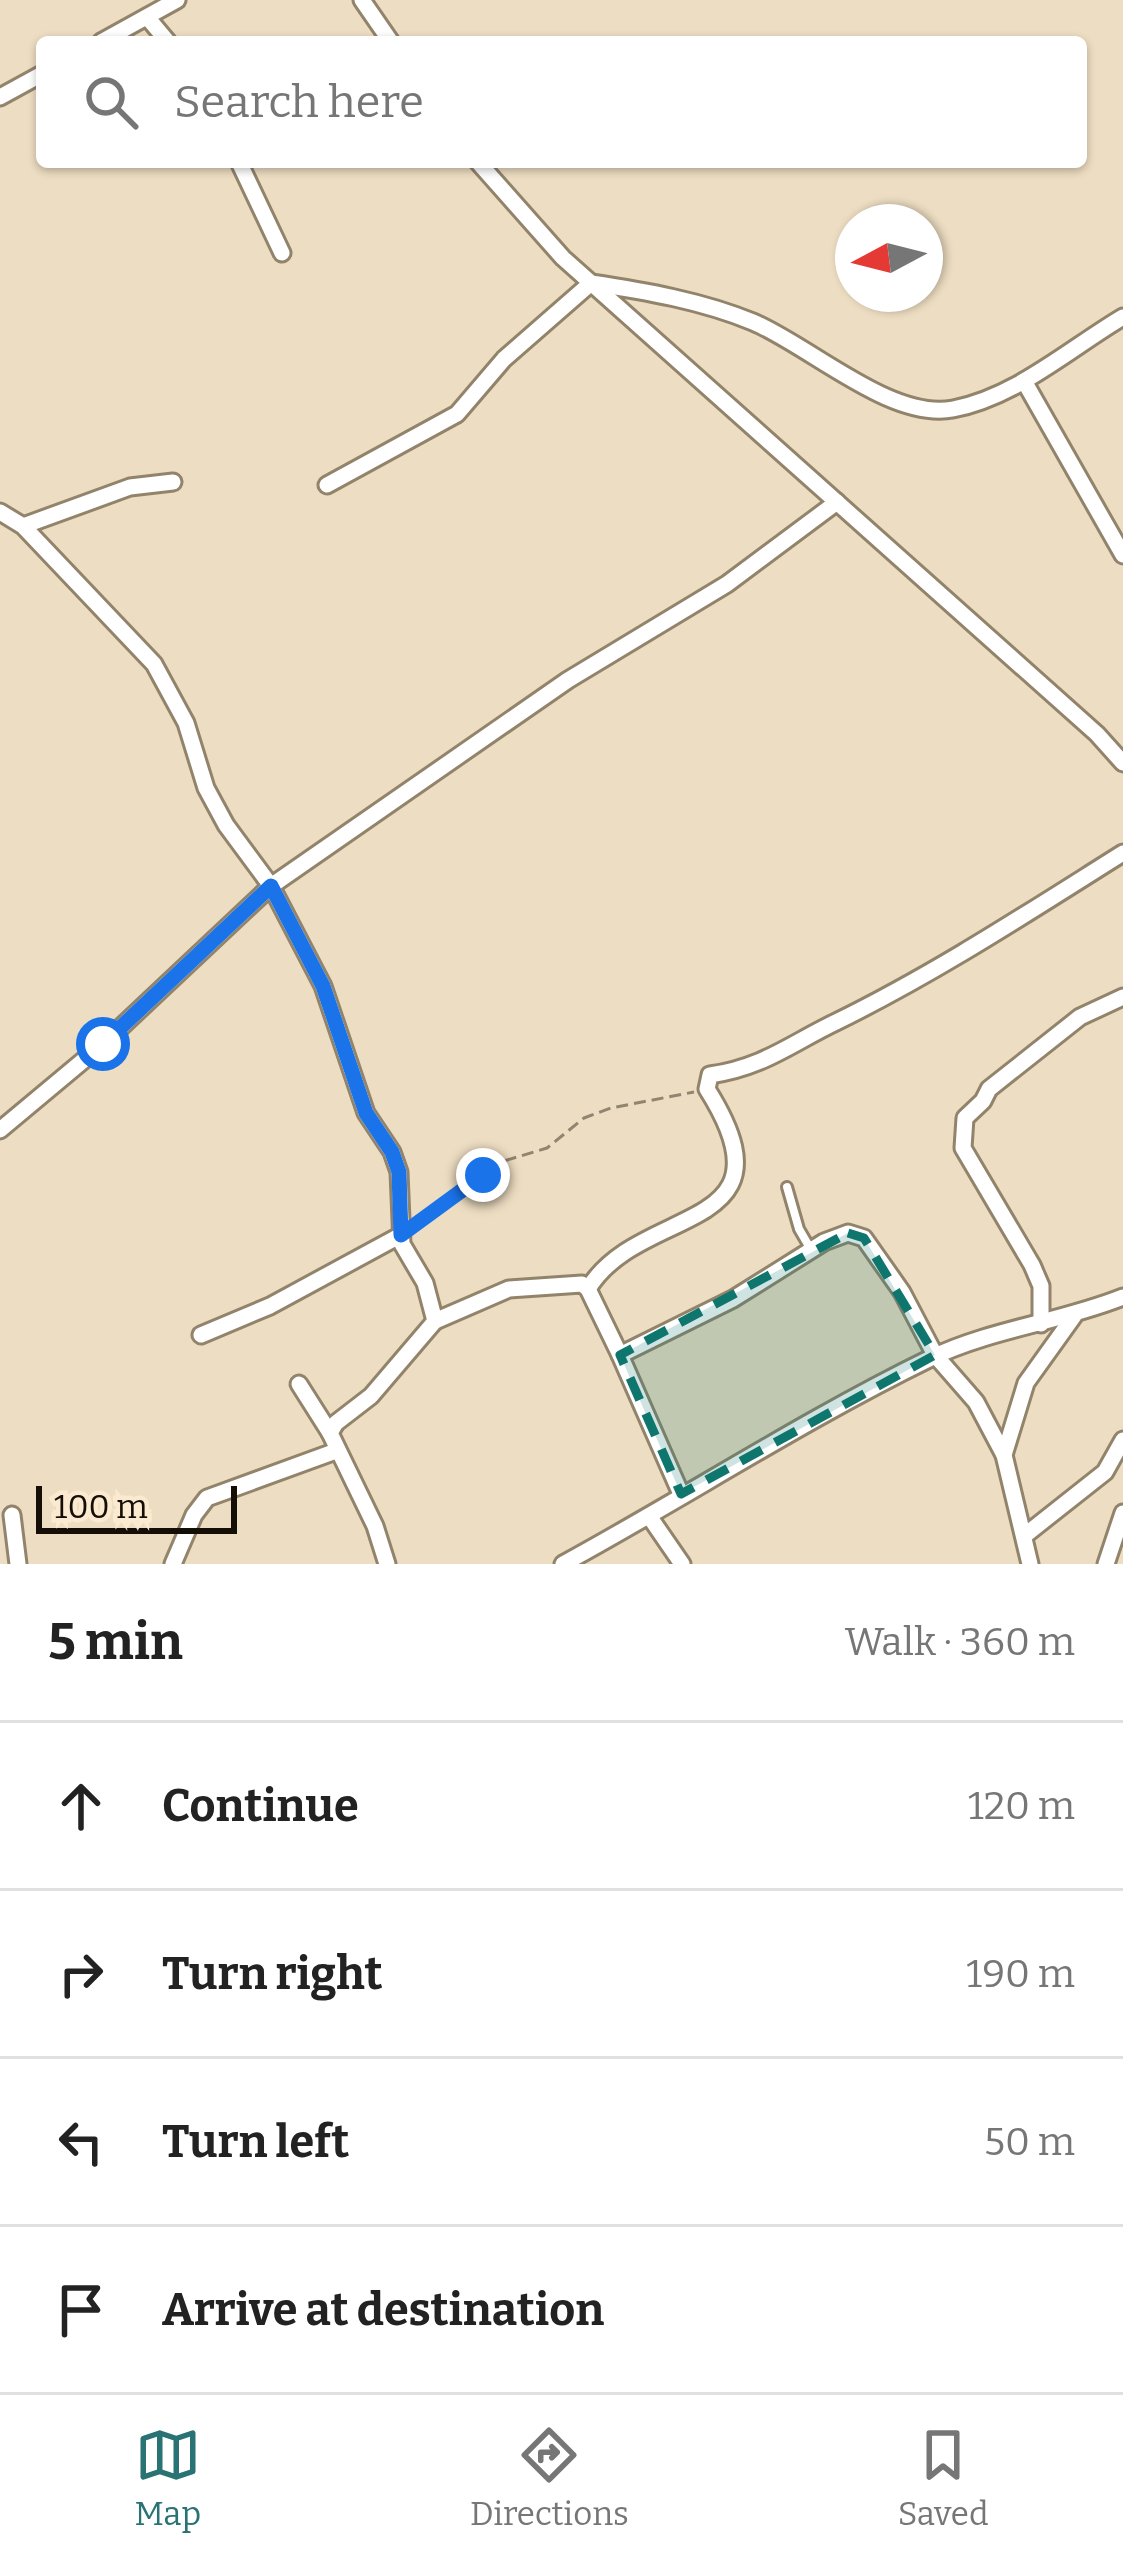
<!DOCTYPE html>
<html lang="en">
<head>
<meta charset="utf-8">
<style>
  body { margin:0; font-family:Bitter,serif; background:#f2f2f2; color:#222 }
  .compass { position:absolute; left:835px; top:204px; width:108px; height:108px; border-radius:50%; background:#fff; box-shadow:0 3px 9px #0004; rotate:263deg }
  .scale { position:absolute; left:36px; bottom:30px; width:201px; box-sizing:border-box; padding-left:12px; border:6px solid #140e06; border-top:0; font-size:33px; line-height:42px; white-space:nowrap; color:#140e06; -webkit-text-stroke:9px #fbeacf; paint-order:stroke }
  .stop { position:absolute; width:36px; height:36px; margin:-27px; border:9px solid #1a73e8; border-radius:50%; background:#fff }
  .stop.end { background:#1a73e8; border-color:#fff; box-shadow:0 3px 12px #0008 }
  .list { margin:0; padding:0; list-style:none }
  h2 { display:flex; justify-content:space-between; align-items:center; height:156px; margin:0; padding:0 48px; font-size:51px }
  h2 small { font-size:39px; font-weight:400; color:#767676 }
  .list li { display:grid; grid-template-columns:78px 1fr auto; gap:36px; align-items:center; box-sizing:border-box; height:168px; padding:0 48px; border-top:3px solid #e0e0e0 }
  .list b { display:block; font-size:45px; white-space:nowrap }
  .list em { font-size:39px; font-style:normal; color:#767676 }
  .icon { flex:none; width:66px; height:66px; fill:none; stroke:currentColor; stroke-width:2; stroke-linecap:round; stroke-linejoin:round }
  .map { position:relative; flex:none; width:1123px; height:1564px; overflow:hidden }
  .search { position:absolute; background:#fff; box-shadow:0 3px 9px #0004; left:36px; right:36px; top:36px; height:132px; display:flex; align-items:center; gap:30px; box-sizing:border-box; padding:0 42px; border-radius:12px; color:#767676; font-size:45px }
  .sheet { height:828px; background:#fff }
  nav { display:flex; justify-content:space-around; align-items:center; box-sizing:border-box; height:168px; border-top:3px solid #e0e0e0; background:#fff; font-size:33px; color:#767676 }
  nav a { display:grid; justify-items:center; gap:6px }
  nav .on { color:#297375 }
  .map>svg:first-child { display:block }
</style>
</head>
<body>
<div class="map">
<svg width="1123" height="1564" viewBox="0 0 1123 1564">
  <rect width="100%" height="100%" fill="#edddc2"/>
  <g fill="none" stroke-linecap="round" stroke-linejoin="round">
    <defs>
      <polyline id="service" points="787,1187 799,1229 810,1248"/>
      <g id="minor">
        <polyline points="362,0 391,42"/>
        <polyline points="147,17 168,42"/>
        <polyline points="101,42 177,0"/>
        <polyline points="0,97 42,74"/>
        <polyline points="239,162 282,253"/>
        <polyline points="478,162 563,258 1097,734 1123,763"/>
        <polyline points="1024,381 1123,555"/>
        <path d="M327 485 457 414 504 359 591 283C645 291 702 301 753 322 810 346 891 421 953 409 1016 397 1069 349 1123 317"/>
        <polyline points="0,512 23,526 154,664 186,723 206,788 226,825 271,886 323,986 366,1113 392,1152 399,1172 402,1244 425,1283 435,1321 371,1396 336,1423 330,1433 375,1526 387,1564"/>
        <polyline points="23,526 130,487 173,482"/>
        <polyline points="0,1130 103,1044 271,886 568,680 727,584 837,502"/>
        <path d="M588 1289C640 1203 800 1236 707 1089L710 1075C764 1067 790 1044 836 1022 936 973 1029 912 1123 853"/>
        <polyline points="435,1321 509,1289 582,1284 588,1289 620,1355"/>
        <polyline points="1041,1324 1041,1286 1032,1265 963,1148 965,1118 983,1101 989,1089 1080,1017 1123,997"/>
        <polyline points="201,1335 270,1306 401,1235"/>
        <polyline points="299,1384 330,1433"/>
        <polyline points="681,1494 620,1355 733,1299 824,1242 848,1233 864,1238 902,1292 935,1355 976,1402 1004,1455"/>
        <polyline points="12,1515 18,1564"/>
        <polyline points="649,1516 682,1564"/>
        <polyline points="1024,1536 1105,1472 1123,1440"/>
        <polyline points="173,1564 194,1515 207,1498 336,1451"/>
        <path d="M563 1564C686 1497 804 1420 931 1358 991 1329 1061 1322 1123 1297"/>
        <polyline points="1030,1564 1004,1455 1026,1383 1074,1316"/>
        <polyline points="1106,1564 1123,1513"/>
      </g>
    </defs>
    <use href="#service" stroke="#92836b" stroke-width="14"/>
    <use href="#minor" stroke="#92836b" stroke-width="21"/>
    <polyline stroke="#918572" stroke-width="3" stroke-dasharray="12 6" stroke-linecap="butt" points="418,1224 494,1164 547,1148 584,1118 611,1108 694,1092"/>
    <use href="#service" stroke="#fff" stroke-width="8"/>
    <use href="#minor" stroke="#fff" stroke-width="15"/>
  </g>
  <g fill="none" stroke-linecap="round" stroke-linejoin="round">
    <polyline stroke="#1a73e8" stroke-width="15" points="103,1044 271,886 323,986 366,1113 392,1152 399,1172 401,1235 483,1175"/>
  </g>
  <path fill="#0f766e" fill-opacity="0.2" stroke="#0f766e" stroke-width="9" stroke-dasharray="24 15" stroke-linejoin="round" d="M848 1233 864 1238 935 1355 681 1494 620 1355Z"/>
</svg>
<svg class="compass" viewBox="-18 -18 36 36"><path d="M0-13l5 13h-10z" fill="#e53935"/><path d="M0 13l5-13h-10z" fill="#767676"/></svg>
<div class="scale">100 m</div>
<div class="stop" style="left:103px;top:1044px"></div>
<div class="stop end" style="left:483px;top:1175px"></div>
<div class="search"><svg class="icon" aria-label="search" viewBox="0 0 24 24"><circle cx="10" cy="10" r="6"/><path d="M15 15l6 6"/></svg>Search here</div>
</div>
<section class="sheet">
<h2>5 min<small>Walk · 360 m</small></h2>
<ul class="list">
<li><svg class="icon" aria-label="ahead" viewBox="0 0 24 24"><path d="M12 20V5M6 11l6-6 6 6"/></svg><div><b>Continue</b></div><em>120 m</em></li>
<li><svg class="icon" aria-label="right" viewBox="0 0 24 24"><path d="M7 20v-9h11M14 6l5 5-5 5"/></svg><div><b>Turn right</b></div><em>190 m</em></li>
<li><svg class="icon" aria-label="left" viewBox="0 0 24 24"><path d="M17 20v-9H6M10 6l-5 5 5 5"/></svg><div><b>Turn left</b></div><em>50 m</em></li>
<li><svg class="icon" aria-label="arrive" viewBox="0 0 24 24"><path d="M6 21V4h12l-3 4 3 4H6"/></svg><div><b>Arrive at destination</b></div></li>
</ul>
</section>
<nav>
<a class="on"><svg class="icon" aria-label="map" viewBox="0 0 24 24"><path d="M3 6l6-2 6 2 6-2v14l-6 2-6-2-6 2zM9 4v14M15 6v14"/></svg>Map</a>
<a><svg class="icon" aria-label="directions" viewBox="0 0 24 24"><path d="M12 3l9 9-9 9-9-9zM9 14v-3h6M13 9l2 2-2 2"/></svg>Directions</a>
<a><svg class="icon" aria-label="saved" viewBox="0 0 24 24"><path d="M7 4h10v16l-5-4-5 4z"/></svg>Saved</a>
</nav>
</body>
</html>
